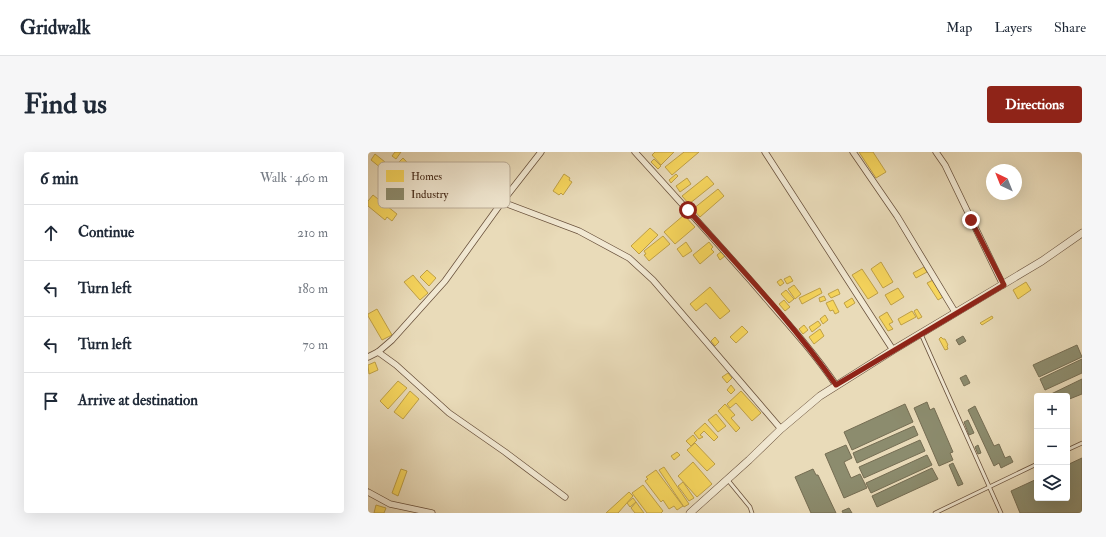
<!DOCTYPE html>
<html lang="en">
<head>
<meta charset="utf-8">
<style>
  body { margin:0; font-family:"IM FELL Double Pica",serif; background:#f6f6f7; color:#1f2937 }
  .controls { position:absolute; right:12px; bottom:12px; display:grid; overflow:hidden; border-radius:4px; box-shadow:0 4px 16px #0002 }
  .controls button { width:36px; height:36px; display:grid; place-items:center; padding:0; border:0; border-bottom:1px solid #e0e1e3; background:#fff; color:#1f2937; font:20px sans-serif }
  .compass { position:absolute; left:618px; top:12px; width:36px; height:36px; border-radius:50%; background:#fff; box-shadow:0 4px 16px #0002; rotate:317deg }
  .stop { position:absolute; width:12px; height:12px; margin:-9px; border:3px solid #8f2418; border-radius:50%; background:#fff }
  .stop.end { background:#8f2418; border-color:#fff; box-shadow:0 1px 4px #0008 }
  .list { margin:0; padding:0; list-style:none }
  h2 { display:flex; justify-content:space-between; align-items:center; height:52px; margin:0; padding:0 16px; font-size:17px }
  h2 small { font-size:13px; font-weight:400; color:#747a83 }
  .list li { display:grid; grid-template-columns:26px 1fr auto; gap:12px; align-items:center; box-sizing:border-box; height:56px; padding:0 16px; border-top:1px solid #e0e1e3 }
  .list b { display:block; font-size:15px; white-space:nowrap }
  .list em { font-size:13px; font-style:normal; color:#747a83 }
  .icon { flex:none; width:22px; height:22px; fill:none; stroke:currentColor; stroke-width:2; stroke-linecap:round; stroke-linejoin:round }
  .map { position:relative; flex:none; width:714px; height:361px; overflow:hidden; border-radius:4px }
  header { display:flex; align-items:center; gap:24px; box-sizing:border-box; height:56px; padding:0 20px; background:#fff; border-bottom:1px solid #e0e1e3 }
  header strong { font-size:19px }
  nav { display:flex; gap:22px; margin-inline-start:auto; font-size:14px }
  .intro { display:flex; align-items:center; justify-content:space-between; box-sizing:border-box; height:96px; padding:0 24px }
  h1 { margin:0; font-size:28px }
  .button { padding:10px 18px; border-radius:4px; background:#8f2418; color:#fff; font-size:14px; font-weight:700 }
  main { display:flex; gap:24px; padding:0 24px }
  aside { flex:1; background:#fff; border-radius:4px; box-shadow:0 4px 16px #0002 }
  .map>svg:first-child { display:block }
</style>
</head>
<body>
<header>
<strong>Gridwalk</strong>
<nav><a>Map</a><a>Layers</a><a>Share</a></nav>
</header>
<div class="intro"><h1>Find us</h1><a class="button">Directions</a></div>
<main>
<aside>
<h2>6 min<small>Walk · 460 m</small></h2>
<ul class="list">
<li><svg class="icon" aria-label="ahead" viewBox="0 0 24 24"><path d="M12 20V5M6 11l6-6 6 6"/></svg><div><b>Continue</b></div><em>210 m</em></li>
<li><svg class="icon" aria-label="left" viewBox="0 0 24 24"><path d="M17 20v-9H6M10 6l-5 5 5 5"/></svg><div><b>Turn left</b></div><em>180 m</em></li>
<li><svg class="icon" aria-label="left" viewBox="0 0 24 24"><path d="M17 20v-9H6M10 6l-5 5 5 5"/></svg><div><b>Turn left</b></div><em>70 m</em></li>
<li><svg class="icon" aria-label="arrive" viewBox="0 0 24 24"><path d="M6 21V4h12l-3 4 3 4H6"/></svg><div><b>Arrive at destination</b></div></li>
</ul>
</aside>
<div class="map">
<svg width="714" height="361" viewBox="0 0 714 361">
  <rect width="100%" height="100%" fill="#e9dbb9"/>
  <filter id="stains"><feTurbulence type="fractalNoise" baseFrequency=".005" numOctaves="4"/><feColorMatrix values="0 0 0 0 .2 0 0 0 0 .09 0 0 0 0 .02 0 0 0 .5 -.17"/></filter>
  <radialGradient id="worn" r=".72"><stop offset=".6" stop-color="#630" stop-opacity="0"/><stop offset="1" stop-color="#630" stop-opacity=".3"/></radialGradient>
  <g fill="#f6d55c" stroke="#bfa046">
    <polygon points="27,0 33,0 28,7 24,4"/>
    <polygon points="287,0 306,0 293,13 284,3"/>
    <polygon points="316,0 331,0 304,23 297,15"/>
    <polygon points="491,0 505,0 518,20 508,26"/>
    <polygon points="7,2 17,10 13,16 3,8"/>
    <polygon points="35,6 53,25 42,36 24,17"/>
    <polygon points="286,7 293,14 290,17 283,10"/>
    <polygon points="196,22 202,26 201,28 204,30 195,43 193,41 191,43 185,39"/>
    <polygon points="308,22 310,24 303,31 301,28"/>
    <polygon points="339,24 346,32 321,52 314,44"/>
    <polygon points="319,26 323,32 312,40 308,34"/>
    <polygon points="350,37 356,44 332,65 325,57"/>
    <polygon points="5,43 29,62 24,69 19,65 17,68 0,54 0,49"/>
    <polygon points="316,63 327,75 307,92 296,80"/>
    <polygon points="282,76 290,83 271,102 263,94"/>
    <polygon points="295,84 302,92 281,109 276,103 278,102 276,99"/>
    <polygon points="318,90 324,99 315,105 309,97"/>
    <polygon points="341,90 345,95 343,97 346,100 332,112 325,103"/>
    <polygon points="354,99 357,104 352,108 349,103"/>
    <polygon points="513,110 525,130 515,136 503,117"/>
    <polygon points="556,115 559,120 548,126 545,121"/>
    <polygon points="494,117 510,141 500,147 484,123"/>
    <polygon points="59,118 68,126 61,134 52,125"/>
    <polygon points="45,123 60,141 52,148 36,130"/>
    <polygon points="422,124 425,129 419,132 416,127"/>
    <polygon points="413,127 416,131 412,134 409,130"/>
    <polygon points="565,128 575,145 570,148 559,131"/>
    <polygon points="658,130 663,138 650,147 645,138"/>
    <polygon points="426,133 433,142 427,147 420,137"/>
    <polygon points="342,135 362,159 352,167 338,151 328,159 322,152"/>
    <polygon points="452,136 454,141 434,152 431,146"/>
    <polygon points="530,136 536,145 523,153 517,143"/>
    <polygon points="470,137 472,142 463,146 460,142"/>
    <polygon points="418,138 426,147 421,151 413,142"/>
    <polygon points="456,144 458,148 452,150 451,146"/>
    <polygon points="484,146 487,151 479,156 476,151"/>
    <polygon points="416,148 422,155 417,159 411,152"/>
    <polygon points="465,148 471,160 467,162 465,158 462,159 458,151"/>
    <polygon points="9,157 24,183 14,188 0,164 0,162"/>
    <polygon points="549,157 554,165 550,167 546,159"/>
    <polygon points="544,159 548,165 533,173 530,167"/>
    <polygon points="519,160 525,170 521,172 525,177 520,179 511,165"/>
    <polygon points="457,163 460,168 455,172 452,167"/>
    <polygon points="624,164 625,166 614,173 612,171"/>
    <polygon points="450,169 453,173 444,180 441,175"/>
    <polygon points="436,173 440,178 435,182 431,177"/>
    <polygon points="374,174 380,180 368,191 362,185"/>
    <polygon points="452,177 456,184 446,192 441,185"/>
    <polygon points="347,185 351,190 347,194 343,189"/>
    <polygon points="573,185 575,187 577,187 580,193 579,194 580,197 577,198 571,187"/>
    <polygon points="7,210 10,218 1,222 0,213"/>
    <polygon points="360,221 364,226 359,231 354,225"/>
    <polygon points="30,229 39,236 20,257 12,249"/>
    <polygon points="363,233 367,238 363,242 359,238"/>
    <polygon points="42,239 51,247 35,267 26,260"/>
    <polygon points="373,239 393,261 384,269 368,251 362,256 359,252"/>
    <polygon points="357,252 367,263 363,266 372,276 368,280 350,259"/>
    <polygon points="348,262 358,274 350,280 340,268"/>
    <polygon points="337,271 350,285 346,289 336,279 332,283 335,285 331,287 326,281"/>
    <polygon points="325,283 329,288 323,294 318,289"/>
    <polygon points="327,291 347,312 339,319 319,298"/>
    <polygon points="309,300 312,303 306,308 303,304"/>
    <polygon points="325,310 344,332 329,345 310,324"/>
    <polygon points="296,315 321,352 316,355 291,318"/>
    <polygon points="33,317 39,319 30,344 24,341"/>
    <polygon points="288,318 315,354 309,358 306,354 301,357 295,348 293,350 277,329 280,327 278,325"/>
    <polygon points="315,330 326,346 321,349 310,334"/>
    <polygon points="275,333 295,359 293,361 279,361 264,341"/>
    <polygon points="261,340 265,344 250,361 238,361"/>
    <polygon points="265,346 268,350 262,355 259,351"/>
    <polygon points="268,350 276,361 267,361 263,356"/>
    <polygon points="8,353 18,356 16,361 6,361"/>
  </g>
  <g fill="#8c8c6e" stroke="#756d53">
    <polygon points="595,184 598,189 591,193 588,188"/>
    <polygon points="709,193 714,205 671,225 665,213"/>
    <polygon points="714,207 714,221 677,238 672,227"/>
    <polygon points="598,223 602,231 596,234 592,226"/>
    <polygon points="714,227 714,242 699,248 699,244 679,244"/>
    <polygon points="559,250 562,258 566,256 585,300 582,301 585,308 571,314 546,256"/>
    <polygon points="537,252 545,270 484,298 476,280"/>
    <polygon points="607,254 626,294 631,292 637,306 642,304 645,310 633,316 631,311 626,314 600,258"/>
    <polygon points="600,268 606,281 601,283 596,270"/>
    <polygon points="546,274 550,283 489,311 485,301"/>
    <polygon points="552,288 557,299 496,326 491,315"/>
    <polygon points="478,293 484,306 476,310 483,326 492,322 499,336 476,346 457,302"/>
    <polygon points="610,293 613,301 610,302 607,295"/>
    <polygon points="559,303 564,313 503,341 498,331"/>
    <polygon points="714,306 714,361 652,361 643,339 669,327 669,346 699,346 699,313"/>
    <polygon points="585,311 595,332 590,334 581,313"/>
    <polygon points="564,316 570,327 509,355 504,344"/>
    <polygon points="445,317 448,323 450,323 468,361 443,361 427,325"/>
    <polygon points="481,356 484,361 475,361 474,359"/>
  </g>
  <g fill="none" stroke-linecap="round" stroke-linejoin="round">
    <defs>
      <g id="service">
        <polyline points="553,182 633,361"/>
        <polyline points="699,298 714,291"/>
        <polyline points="359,327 382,355 384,361"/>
        <polyline points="567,361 669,312"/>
      </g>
      <g id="minor">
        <path d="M267 0C306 43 345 86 383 129 412 163 443 196 468 233"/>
        <polyline points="397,0 525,198"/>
        <polyline points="485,0 529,64 587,160"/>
        <polyline points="568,0 577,13 635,133"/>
        <polyline points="134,50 211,79 261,106 285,128 413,277"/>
        <polyline points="10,200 28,213 81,261 137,300 197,345"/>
        <polyline points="0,205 10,200 24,188 77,129 134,50 173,0"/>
        <polyline points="0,340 22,352 64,361"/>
      </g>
      <polyline id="tertiary" points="322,361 381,308 413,277 452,244 525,198 674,109 714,81"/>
    </defs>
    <use href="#service" stroke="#6a523d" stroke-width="4.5"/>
    <use href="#minor" stroke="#6a523d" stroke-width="7"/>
    <use href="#tertiary" stroke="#6a523d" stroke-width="8"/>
    <use href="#service" stroke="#f1e8d2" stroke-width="3"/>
    <use href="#minor" stroke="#f1e8d2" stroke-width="5.5"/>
    <use href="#tertiary" stroke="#f1e8d2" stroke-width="7"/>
  </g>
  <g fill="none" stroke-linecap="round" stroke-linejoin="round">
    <path stroke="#8f2418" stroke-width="5" d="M320 58C371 115 425 171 468 233L636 133 603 68"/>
  </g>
  <rect x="10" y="10" width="132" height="46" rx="6" fill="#f1e8d2" stroke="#bcae99" stroke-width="1"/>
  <rect x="18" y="18" width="18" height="12" fill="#f6d55c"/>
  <rect x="18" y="36" width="18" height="12" fill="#8c8c6e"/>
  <g font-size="11" fill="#402514">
    <text x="43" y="28">Homes</text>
    <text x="43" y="46">Industry</text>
  </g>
  <rect width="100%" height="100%" filter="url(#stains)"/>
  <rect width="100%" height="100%" fill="url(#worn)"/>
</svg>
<div class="controls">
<button>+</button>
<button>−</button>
<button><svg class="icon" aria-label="layers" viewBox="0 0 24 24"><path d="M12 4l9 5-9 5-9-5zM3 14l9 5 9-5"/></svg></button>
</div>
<svg class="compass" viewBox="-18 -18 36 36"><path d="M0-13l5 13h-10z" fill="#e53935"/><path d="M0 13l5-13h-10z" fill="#747a83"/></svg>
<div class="stop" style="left:320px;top:58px"></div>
<div class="stop end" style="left:603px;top:68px"></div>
</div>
</main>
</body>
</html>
